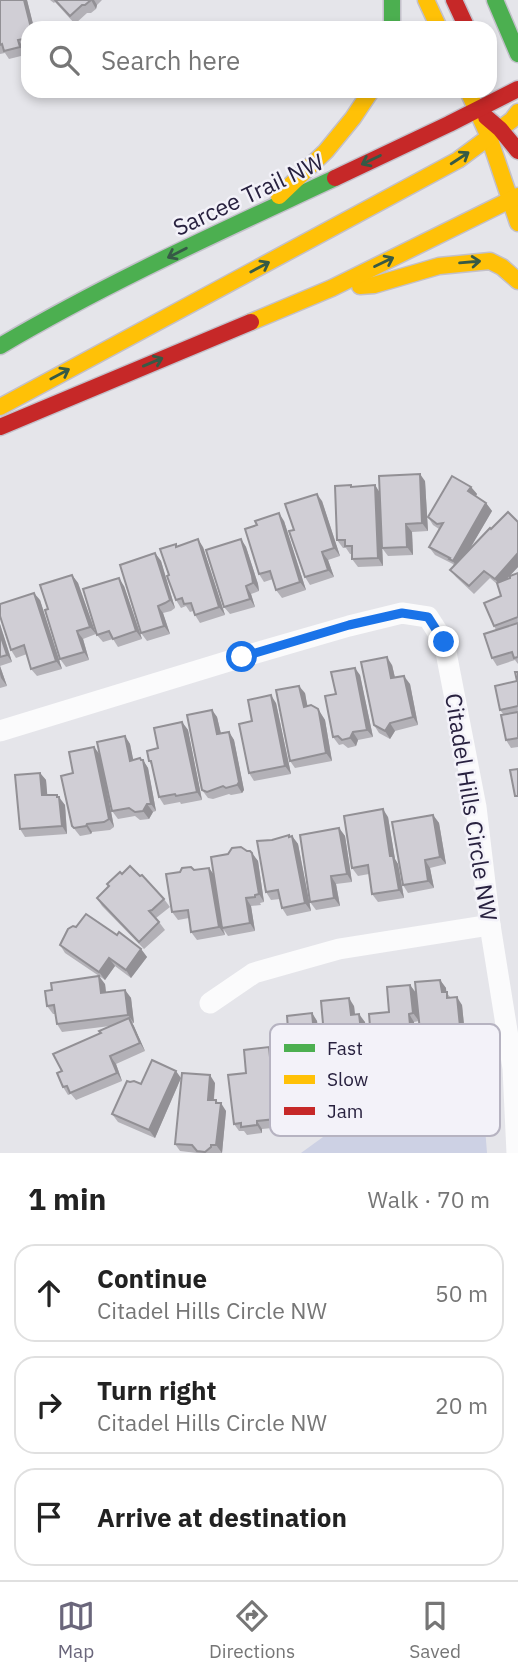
<!DOCTYPE html>
<html lang="en">
<head>
<meta charset="utf-8">
<style>
  body { margin:0; font-family:"IBM Plex Sans",sans-serif; background:#f2f2f2; color:#222 }
  .stop { position:absolute; width:21px; height:21px; margin:-16px; border:5px solid #1a73e8; border-radius:50%; background:#fff }
  .stop.end { background:#1a73e8; border-color:#fff; box-shadow:0 2px 7px #0008 }
  .list { margin:0; padding:0; list-style:none }
  h2 { display:flex; justify-content:space-between; align-items:center; height:91px; margin:0; padding:0 28px; font-size:30px }
  h2 small { font-size:23px; font-weight:400; color:#767676 }
  .list li { display:grid; grid-template-columns:46px 1fr auto; gap:21px; align-items:center; box-sizing:border-box; height:98px; margin:0 14px 14px; padding:0 14px; border:2px solid #e0e0e0; border-radius:21px }
  .list b { display:block; font-size:26px; white-space:nowrap }
  .list p { margin:0; font-size:23px; white-space:nowrap; color:#767676 }
  .list em { font-size:23px; font-style:normal; color:#767676 }
  .icon { flex:none; width:38px; height:38px; fill:none; stroke:currentColor; stroke-width:2; stroke-linecap:round; stroke-linejoin:round }
  .map { position:relative; flex:none; width:518px; height:1153px; overflow:hidden }
  .search { position:absolute; background:#fff; box-shadow:0 4px 10px #0003; left:21px; right:21px; top:21px; height:77px; display:flex; align-items:center; gap:18px; box-sizing:border-box; padding:0 24px; border-radius:21px; color:#767676; font-size:26px }
  .sheet { height:427px; background:#fff }
  nav { display:flex; justify-content:space-around; align-items:center; box-sizing:border-box; height:98px; border-top:2px solid #e0e0e0; background:#fff; font-size:19px; color:#767676 }
  nav a { display:grid; justify-items:center; gap:4px }
  nav .on { color:#6a667b }
  .map>svg:first-child { display:block }
</style>
</head>
<body>
<div class="map">
<svg width="518" height="1153" viewBox="0 0 518 1153">
  <rect width="100%" height="100%" fill="#e5e5ea"/>
  <polygon fill="#cdd1e4" points="482,1089 487,1153 301,1153 363,1108"/>
  <g fill="none" stroke-linecap="round" stroke-linejoin="round">
    <defs>
      <g id="fast">
        <polyline points="392,0 392,28"/>
        <polyline points="495,0 518,54"/>
        <path d="M0 346C108 282 222 231 335 178"/>
      </g>
      <g id="slow">
        <polyline points="426,0 439,28"/>
        <polyline points="468,91 489,137 518,223"/>
        <polyline points="279,196 326,151 353,118 371,91"/>
        <polyline points="360,286 374,285 439,266 490,261 502,267 518,281"/>
        <polyline points="251,322 332,288 518,196"/>
        <polyline points="0,407 458,160 512,120 518,112"/>
      </g>
      <g id="jam">
        <polyline points="454,0 467,28"/>
        <polyline points="486,117 500,129 518,151"/>
        <polyline points="335,178 449,124 518,89"/>
        <polyline points="0,427 251,322"/>
      </g>
    </defs>
    <use href="#fast" stroke="#c3c0ca" stroke-width="19"/>
    <use href="#slow" stroke="#c3c0ca" stroke-width="19"/>
    <use href="#jam" stroke="#c3c0ca" stroke-width="19"/>
    <g stroke="#fbfbfc" stroke-width="21">
      <polyline points="0,731 242,657 349,626 402,613 428,617 444,642 476,807 490,925 513,1068 517,1153"/>
      <polyline points="210,1003 254,973 339,949 490,925"/>
    </g>
    <use href="#fast" stroke="#4caf50" stroke-width="16"/>
    <use href="#slow" stroke="#ffc107" stroke-width="16"/>
    <use href="#jam" stroke="#c62828" stroke-width="16"/>
  </g>
  <g fill="#b3b1b7">
    <polygon points="0,0 27,0 34,28 28,28 28,47 24,48 25,55 9,59 5,53 0,54"/>
    <polygon points="50,0 102,0 97,5 96,9 91,13 87,13 75,24 55,2 54,3"/>
    <polygon points="425,481 428,531 412,532 413,555 388,556 382,548 383,566 358,567 352,559 352,554 350,554 346,548 343,548 337,540 353,487 375,485 379,492"/>
    <polygon points="471,487 477,494 476,496 486,503 492,511 469,550 518,567 507,579 518,573 518,664 515,660 497,666 492,658 496,630 494,626 501,596 497,584 490,578 474,594 456,577 450,570 454,566 453,564 435,555 429,547 439,529 433,525 428,517"/>
    <polygon points="322,501 340,556 328,560 334,577 310,585 305,577 294,530"/>
    <polygon points="284,521 306,590 282,598 276,590 273,579 264,582 259,574"/>
    <polygon points="241,539 246,547 258,584 259,591 251,594 255,607 230,614 224,607"/>
    <polygon points="176,544 177,546 203,547 225,615 200,623 195,615 193,611 190,612 186,606 181,608 176,600 169,575"/>
    <polygon points="155,553 161,561 175,608 171,611 163,613 170,634 147,641 141,633"/>
    <polygon points="72,575 78,583 96,634 83,639 89,660 66,667 60,659 48,609"/>
    <polygon points="124,586 142,639 118,647 113,639 103,642 97,635"/>
    <polygon points="40,600 62,669 37,676 31,669 27,654 16,658 11,650"/>
    <polygon points="0,624 12,662 0,666 7,686 0,688"/>
    <polygon points="392,665 395,678 410,684 418,725 395,731 390,739 379,733 374,725"/>
    <polygon points="518,672 518,747 511,748 506,740 504,715 500,710 517,681"/>
    <polygon points="360,675 373,737 358,740 356,746 348,748 343,744 339,745 333,737 336,694"/>
    <polygon points="305,693 307,706 318,709 325,720 332,761 295,768 290,761"/>
    <polygon points="276,703 291,774 254,781 249,773 252,721"/>
    <polygon points="212,710 217,717 221,734 229,732 234,740 244,790 242,793 231,795 229,794 213,799 208,798 202,790"/>
    <polygon points="182,722 188,730 202,800 181,804 180,802 164,805 159,797 152,766 149,761 158,748"/>
    <polygon points="125,736 130,744 133,760 143,760 148,768 156,811 153,812 149,819 140,820 135,816 118,819 112,811"/>
    <polygon points="94,747 100,755 114,827 110,830 92,832 91,834 80,836 72,826"/>
    <polygon points="40,773 46,780 47,795 59,797 65,805 67,834 25,837 20,829"/>
    <polygon points="433,815 439,823 446,864 430,868 434,888 408,893 403,885"/>
    <polygon points="388,817 395,859 398,864 404,898 378,902 372,894 369,874 358,876 352,868"/>
    <polygon points="339,828 345,836 352,882 336,884 340,906 316,910 310,902"/>
    <polygon points="289,835 290,836 292,836 298,844 311,911 287,916 282,908 280,899 271,900 266,892 272,840"/>
    <polygon points="250,851 258,861 264,902 260,903 261,905 251,906 255,931 228,936 224,930 225,935 197,940 191,932 189,918 178,920 172,912 194,870 209,868 214,875 228,854"/>
    <polygon points="122,874 164,899 170,907 156,918 165,930 144,949 102,906 97,898"/>
    <polygon points="76,927 117,935 141,949 147,957 131,978 115,966 105,980 65,953 60,945"/>
    <polygon points="440,980 446,988 446,992 451,998 462,1005 467,1054 427,1058 422,1050"/>
    <polygon points="105,984 106,993 125,990 131,998 134,1023 132,1023 145,1051 116,1064 122,1081 76,1100 71,1094 68,1095 63,1087 62,1071 101,1033 110,1026 62,1032 57,1024 55,1014 53,1014 47,1006"/>
    <polygon points="410,985 416,993 419,1021 414,1022 417,1055 390,1060 389,1059 378,1060 372,1052 389,1012"/>
    <polygon points="354,1006 355,1015 365,1022 370,1073 332,1077 327,1069"/>
    <polygon points="312,1013 317,1021 324,1093 286,1099 280,1092 282,1037"/>
    <polygon points="274,1055 282,1127 262,1129 262,1133 247,1135 244,1131 239,1131 234,1124 246,1073"/>
    <polygon points="181,1078 155,1138 118,1122 112,1114 130,1082 141,1084"/>
    <polygon points="215,1083 214,1100 226,1111 222,1153 197,1153 180,1151 175,1144"/>
  </g>
  <g fill="#929095">
    <polygon points="24,0 27,0 34,28 31,28"/>
    <polygon points="91,0 94,0 97,5 96,9"/>
    <polygon points="18,40 24,48 25,55 20,47"/>
    <polygon points="420,474 425,481 428,531 422,523"/>
    <polygon points="375,485 380,493 383,566 378,558"/>
    <polygon points="471,487 477,494 474,499 468,491"/>
    <polygon points="317,494 322,501 340,556 334,548"/>
    <polygon points="486,503 492,511 458,569 453,561"/>
    <polygon points="279,513 284,521 306,590 300,582"/>
    <polygon points="406,524 412,532 413,555 407,547"/>
    <polygon points="198,539 203,547 225,615 219,607"/>
    <polygon points="241,539 246,547 258,584 259,591 253,583"/>
    <polygon points="322,552 328,560 334,577 328,570"/>
    <polygon points="155,553 161,561 175,608 170,600"/>
    <polygon points="518,553 518,567 500,586 495,579"/>
    <polygon points="72,575 78,583 96,634 90,627"/>
    <polygon points="119,578 124,586 142,639 136,631"/>
    <polygon points="246,586 251,594 255,607 250,599"/>
    <polygon points="34,593 40,600 62,669 56,661"/>
    <polygon points="158,606 163,613 170,634 164,626"/>
    <polygon points="0,624 12,662 7,655 0,634"/>
    <polygon points="77,631 83,639 89,660 84,652"/>
    <polygon points="387,657 392,665 397,686 391,678"/>
    <polygon points="0,666 7,686 1,678 0,674"/>
    <polygon points="355,668 360,675 373,737 367,730"/>
    <polygon points="404,676 410,684 418,725 413,717"/>
    <polygon points="299,686 305,693 309,714 304,707"/>
    <polygon points="271,695 276,703 291,774 285,766"/>
    <polygon points="318,709 325,720 332,761 326,753"/>
    <polygon points="212,710 217,717 223,742 217,734"/>
    <polygon points="182,722 188,730 202,800 197,792"/>
    <polygon points="390,723 395,731 390,739 385,731"/>
    <polygon points="229,732 234,740 244,790 242,793 237,785"/>
    <polygon points="353,732 358,740 356,746 350,738"/>
    <polygon points="125,736 130,744 135,768 130,761"/>
    <polygon points="94,747 100,755 114,827 109,819"/>
    <polygon points="140,758 144,764 143,760 148,768 156,811 151,804"/>
    <polygon points="40,773 46,780 48,803 42,795"/>
    <polygon points="57,795 65,805 67,834 62,826"/>
    <polygon points="147,804 153,812 149,819 143,811"/>
    <polygon points="383,809 388,817 395,859 398,864 404,898 399,890 390,856"/>
    <polygon points="433,815 439,823 446,864 440,857"/>
    <polygon points="87,824 92,832 91,834 86,826"/>
    <polygon points="339,828 345,836 352,882 347,874"/>
    <polygon points="289,835 293,840 292,836 298,844 311,911 305,903"/>
    <polygon points="252,853 258,861 264,902 259,894"/>
    <polygon points="425,860 430,868 434,888 428,881"/>
    <polygon points="209,868 214,875 222,928 225,935 219,927"/>
    <polygon points="331,876 336,884 340,906 334,898"/>
    <polygon points="246,898 251,906 255,931 250,923"/>
    <polygon points="141,949 147,957 131,978 126,970"/>
    <polygon points="109,958 115,966 105,980 99,972"/>
    <polygon points="99,976 105,984 107,1001 101,993"/>
    <polygon points="440,980 446,988 447,1000 442,992"/>
    <polygon points="410,985 416,993 419,1021 413,1013"/>
    <polygon points="125,990 131,998 134,1023 128,1015"/>
    <polygon points="457,997 462,1005 467,1054 462,1046"/>
    <polygon points="349,998 354,1006 356,1023 351,1015"/>
    <polygon points="312,1013 317,1021 324,1093 319,1086"/>
    <polygon points="359,1014 365,1022 370,1073 365,1065"/>
    <polygon points="409,1014 414,1022 417,1055 412,1047"/>
    <polygon points="129,1018 134,1026 145,1051 140,1043"/>
    <polygon points="269,1047 274,1055 282,1127 276,1119"/>
    <polygon points="110,1056 116,1064 122,1081 117,1073"/>
    <polygon points="176,1071 181,1078 155,1138 149,1130"/>
    <polygon points="210,1075 215,1083 213,1108 208,1100"/>
    <polygon points="216,1100 220,1106 221,1103 226,1111 222,1153 216,1145"/>
    <polygon points="257,1121 262,1129 262,1133 257,1125"/>
  </g>
  <g fill="#d0ced5" stroke="#929095" stroke-width="2">
    <polygon points="0,0 24,0 31,28 28,28 28,38 18,40 20,47 4,51 2,44 0,45"/>
    <polygon points="55,0 91,0 85,5 82,5 70,16"/>
    <polygon points="420,474 422,523 406,524 407,547 382,548 379,476"/>
    <polygon points="452,476 471,487 468,491 486,503 453,561 449,559 450,558 429,547 443,523 437,524 428,517"/>
    <polygon points="351,485 351,487 375,485 378,558 352,559 352,546 345,546 345,540 337,540 335,486"/>
    <polygon points="317,494 334,548 322,552 328,570 305,577 289,531 294,530 285,504"/>
    <polygon points="508,512 518,522 518,553 495,579 484,571 469,586 450,570 490,528 491,529"/>
    <polygon points="279,513 300,582 276,590 270,571 259,574 245,529 257,525 255,521"/>
    <polygon points="198,539 219,607 195,615 191,603 184,604 182,598 176,600 167,576 169,575 160,549 176,544 176,547"/>
    <polygon points="241,539 252,576 253,583 246,586 250,599 224,607 206,550"/>
    <polygon points="155,553 170,600 165,603 158,606 164,626 141,633 120,565"/>
    <polygon points="518,573 518,617 494,626 484,603 501,596 497,583 510,578 510,576"/>
    <polygon points="72,575 90,627 77,631 84,652 60,659 45,610 48,609 40,585"/>
    <polygon points="119,578 136,631 113,639 109,631 97,635 83,589"/>
    <polygon points="34,593 56,661 31,669 24,645 11,650 0,616 0,604"/>
    <polygon points="518,623 518,657 514,658 512,652 492,658 484,634"/>
    <polygon points="0,634 7,655 0,657"/>
    <polygon points="387,657 391,678 404,676 413,717 390,723 385,731 374,725 361,662"/>
    <polygon points="355,668 367,730 353,732 350,738 342,740 338,736 333,737 325,696 336,694 331,672"/>
    <polygon points="515,672 518,672 518,706 500,710 495,686 517,681"/>
    <polygon points="299,686 304,707 311,705 318,709 319,712 326,753 290,761 276,690"/>
    <polygon points="271,695 285,766 249,773 239,724 252,721 248,700"/>
    <polygon points="212,710 217,734 229,732 239,782 237,785 226,788 223,786 207,792 202,790 187,715"/>
    <polygon points="518,712 518,738 506,740 501,715"/>
    <polygon points="182,722 197,792 176,796 175,794 159,797 151,761 149,761 147,751 158,748 154,728"/>
    <polygon points="125,736 130,761 140,758 141,760 143,760 151,804 147,804 143,811 135,812 129,808 112,811 97,742"/>
    <polygon points="94,747 109,819 104,822 87,824 86,826 74,828 72,826 61,776 73,773 69,752"/>
    <polygon points="518,769 518,796 515,796 510,770"/>
    <polygon points="40,773 42,795 57,795 57,797 59,797 62,826 20,829 15,775"/>
    <polygon points="383,809 390,856 393,856 399,890 372,894 368,865 352,868 344,816"/>
    <polygon points="433,815 440,857 425,860 428,881 403,885 392,822"/>
    <polygon points="339,828 347,874 331,876 334,898 310,902 300,835"/>
    <polygon points="289,835 289,837 292,836 305,903 282,908 278,890 266,892 257,841 272,840"/>
    <polygon points="241,847 247,851 250,851 252,853 259,894 255,895 255,897 246,898 250,923 222,928 211,857 228,854 232,848"/>
    <polygon points="130,866 140,876 142,875 164,899 152,910 149,911 159,922 139,942 97,898 109,886 107,884 120,872 122,874"/>
    <polygon points="191,867 194,870 209,868 219,927 191,932 188,910 172,912 166,874 180,872 182,868"/>
    <polygon points="86,914 117,935 119,932 141,949 126,970 109,958 99,972 60,945 68,929 73,926 76,927"/>
    <polygon points="99,976 101,993 125,990 128,1015 57,1024 54,1005 47,1006 45,991 52,990 51,983"/>
    <polygon points="440,980 442,992 447,992 447,998 457,997 462,1046 422,1050 415,982"/>
    <polygon points="410,985 413,1013 409,1014 412,1047 385,1052 385,1051 372,1052 369,1014 389,1012 387,987"/>
    <polygon points="349,998 351,1015 359,1014 365,1065 327,1069 321,1001"/>
    <polygon points="312,1013 319,1086 280,1092 275,1037 282,1037 281,1030 288,1029 287,1016"/>
    <polygon points="129,1018 140,1043 110,1056 117,1073 70,1093 67,1086 63,1087 57,1073 62,1071 53,1054 101,1033 99,1031"/>
    <polygon points="269,1047 276,1119 257,1121 257,1125 241,1127 241,1123 234,1124 228,1075 246,1073 244,1050"/>
    <polygon points="152,1060 176,1071 149,1130 112,1114 127,1081 130,1082 134,1081 141,1084"/>
    <polygon points="182,1073 210,1075 208,1100 216,1100 216,1103 221,1103 216,1145 211,1145 211,1147 205,1152 197,1151 192,1145 175,1144"/>
  </g>
  <defs><path id="oneway-shaft" d="M-6 0H5M1.5-3L5.5 0L1.5 3" fill="none" stroke-width="1.6" stroke-linecap="round" stroke-linejoin="round" transform="scale(1.75)"/></defs>
  <g stroke="#365a46">
    <use href="#oneway-shaft" transform="translate(460 158) rotate(-33)"/>
    <use href="#oneway-shaft" transform="translate(371 160) rotate(154)"/>
    <use href="#oneway-shaft" transform="translate(177 253) rotate(153)"/>
    <use href="#oneway-shaft" transform="translate(384 262) rotate(-26)"/>
    <use href="#oneway-shaft" transform="translate(470 262) rotate(-5)"/>
    <use href="#oneway-shaft" transform="translate(260 267) rotate(-28)"/>
    <use href="#oneway-shaft" transform="translate(153 362) rotate(-23)"/>
    <use href="#oneway-shaft" transform="translate(60 374) rotate(-28)"/>
  </g>
  <g fill="none" stroke-linecap="round" stroke-linejoin="round">
    <polyline stroke="#1a73e8" stroke-width="9" points="242,657 349,625 402,613 428,617 444,642"/>
  </g>
  <g text-anchor="middle" dominant-baseline="central" stroke-width="5" stroke-linejoin="round" paint-order="stroke">
    <g font-size="23" fill="#28213f" stroke="#f3f2f9">
      <text transform="translate(248 194) rotate(-25)">Sarcee Trail NW</text>
      <text transform="translate(472 807) rotate(81)">Citadel Hills Circle NW</text>
    </g>
  </g>
  <rect x="270" y="1024" width="230" height="112" rx="10" fill="#f3f2f9" stroke="#b6b3c1" stroke-width="2"/>
  <rect x="284" y="1044" width="31" height="8" fill="#4caf50"/>
  <rect x="284" y="1075" width="31" height="9" fill="#ffc107"/>
  <rect x="284" y="1107" width="31" height="8" fill="#c62828"/>
  <g font-size="19" fill="#28213f">
    <text x="327" y="1055">Fast</text>
    <text x="327" y="1086">Slow</text>
    <text x="327" y="1118">Jam</text>
  </g>
</svg>
<div class="stop" style="left:242px;top:657px"></div>
<div class="stop end" style="left:444px;top:642px"></div>
<div class="search"><svg class="icon" aria-label="search" viewBox="0 0 24 24"><circle cx="10" cy="10" r="6"/><path d="M15 15l6 6"/></svg>Search here</div>
</div>
<section class="sheet">
<h2>1 min<small>Walk · 70 m</small></h2>
<ul class="list">
<li><svg class="icon" aria-label="ahead" viewBox="0 0 24 24"><path d="M12 20V5M6 11l6-6 6 6"/></svg><div><b>Continue</b><p>Citadel Hills Circle NW</p></div><em>50 m</em></li>
<li><svg class="icon" aria-label="right" viewBox="0 0 24 24"><path d="M7 20v-9h11M14 6l5 5-5 5"/></svg><div><b>Turn right</b><p>Citadel Hills Circle NW</p></div><em>20 m</em></li>
<li><svg class="icon" aria-label="arrive" viewBox="0 0 24 24"><path d="M6 21V4h12l-3 4 3 4H6"/></svg><div><b>Arrive at destination</b></div></li>
</ul>
</section>
<nav>
<a class="on"><svg class="icon" aria-label="map" viewBox="0 0 24 24"><path d="M3 6l6-2 6 2 6-2v14l-6 2-6-2-6 2zM9 4v14M15 6v14"/></svg>Map</a>
<a><svg class="icon" aria-label="directions" viewBox="0 0 24 24"><path d="M12 3l9 9-9 9-9-9zM9 14v-3h6M13 9l2 2-2 2"/></svg>Directions</a>
<a><svg class="icon" aria-label="saved" viewBox="0 0 24 24"><path d="M7 4h10v16l-5-4-5 4z"/></svg>Saved</a>
</nav>
</body>
</html>
